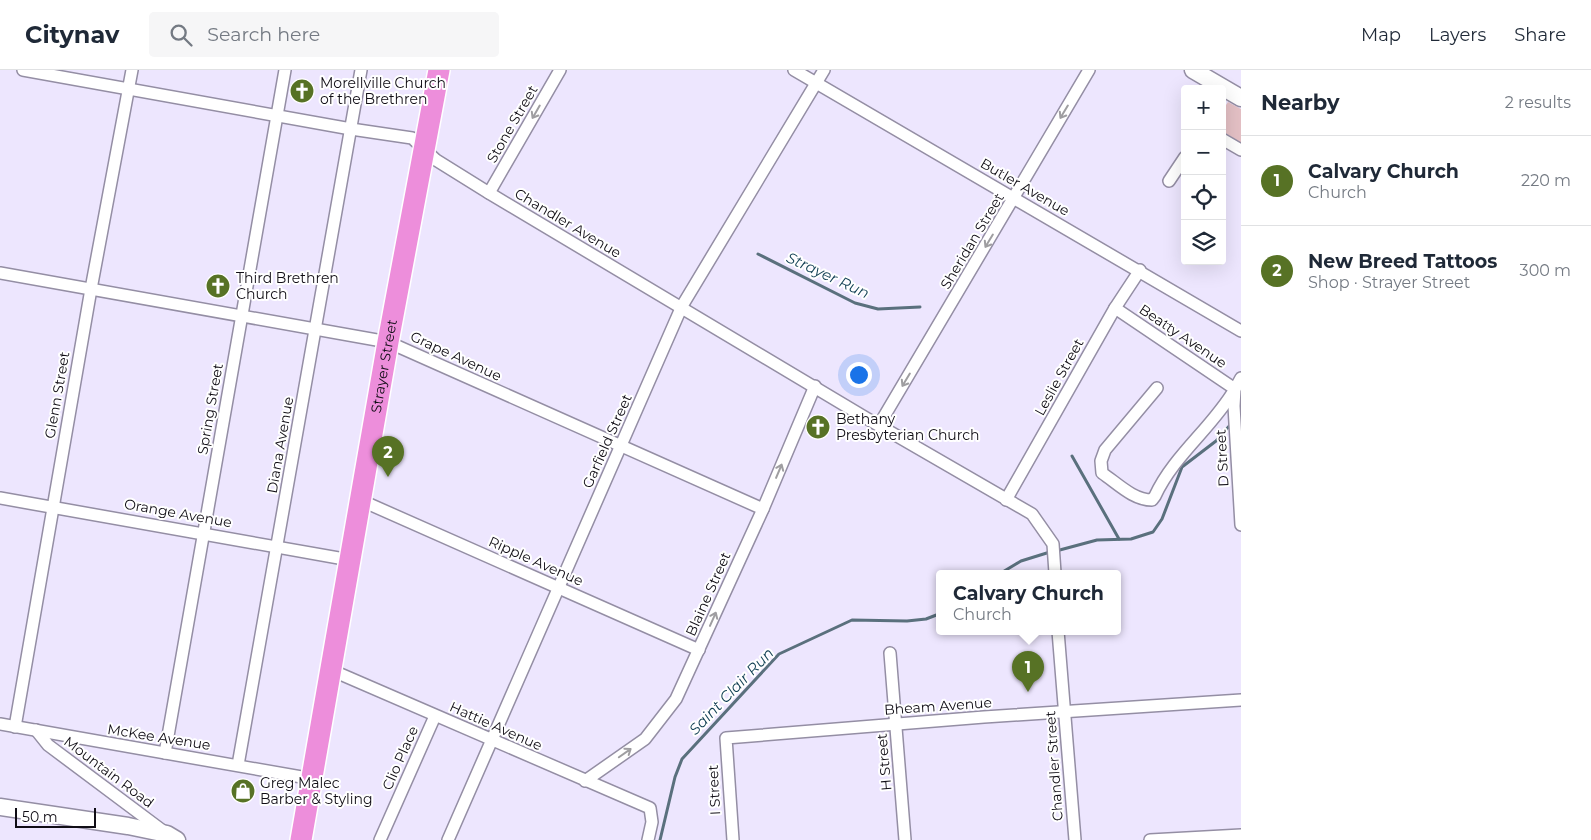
<!DOCTYPE html>
<html lang="en">
<head>
<meta charset="utf-8">
<style>
  body { margin:0; font-family:Montserrat,sans-serif; background:#f6f6f7; color:#1f2937 }
  .controls { position:absolute; right:15px; top:15px; display:grid; overflow:hidden; border-radius:5px; box-shadow:0 5px 20px #0002 }
  .controls button { width:45px; height:45px; display:grid; place-items:center; padding:0; border:0; border-bottom:1px solid #e0e1e3; background:#fff; color:#1f2937; font:25px sans-serif }
  .scale { position:absolute; left:15px; bottom:12px; width:81px; box-sizing:border-box; padding-left:5px; border:2px solid #100d15; border-top:0; font-size:14px; line-height:18px; white-space:nowrap; color:#100d15; -webkit-text-stroke:4px #fff; paint-order:stroke }
  .you { position:absolute; left:858px; top:304px; width:18px; height:18px; margin:-12px; border:4px solid #fff; border-radius:50%; background:#1a73e8; box-shadow:0 0 0 8px #1a73e833 }
  .badge { display:grid; place-items:center; width:32px; height:32px; border-radius:50%; background:#577225; color:#fff; font-size:16px; font-weight:700 }
  .pin { position:absolute; translate:-50% -41px; filter:drop-shadow(0 1px 2px #0008) }
  .pin::after { content:''; position:absolute; top:26px; width:18px; height:15px; background:inherit; clip-path:polygon(0 0,100% 0,50% 100%) }
  .popup { position:absolute; left:936px; top:500px; width:185px; height:65px; box-sizing:border-box; display:grid; place-content:center; border-radius:5px; background:#fff; filter:drop-shadow(0 1px 4px #0005); font-size:16px; white-space:nowrap; color:#747a83 }
  .popup b { font-size:19px; color:#1f2937 }
  .popup::after { content:''; position:absolute; left:50%; top:100%; margin-left:-10px; border:10px solid transparent; border-top-color:#fff }
  .list { margin:0; padding:0; list-style:none }
  h2 { display:flex; justify-content:space-between; align-items:center; height:65px; margin:0; padding:0 20px; font-size:21px }
  h2 small { font-size:16px; font-weight:400; color:#747a83 }
  .list li { display:grid; grid-template-columns:32px 1fr auto; gap:15px; align-items:center; box-sizing:border-box; height:90px; padding:0 20px; border-top:1px solid #e0e1e3 }
  .list b { display:block; font-size:19px; white-space:nowrap }
  .list p { margin:0; font-size:16px; white-space:nowrap; color:#747a83 }
  .list em { font-size:16px; font-style:normal; color:#747a83 }
  .icon { flex:none; width:28px; height:28px; fill:none; stroke:currentColor; stroke-width:2; stroke-linecap:round; stroke-linejoin:round }
  .map { position:relative; flex:none; width:1241px; height:770px; overflow:hidden }
  header { display:flex; align-items:center; gap:30px; box-sizing:border-box; height:70px; padding:0 25px; background:#fff; border-bottom:1px solid #e0e1e3 }
  header strong { font-size:24px }
  nav { display:flex; gap:28px; margin-inline-start:auto; font-size:18px }
  .search { width:350px; height:45px; background:#f6f6f7; display:flex; align-items:center; gap:12px; box-sizing:border-box; padding:0 18px; border-radius:5px; color:#747a83; font-size:19px }
  main { display:flex }
  aside { flex:1; background:#fff }
  .map>svg:first-child { display:block }
</style>
</head>
<body>
<header>
<strong>Citynav</strong>
<div class="search"><svg class="icon" aria-label="search" viewBox="0 0 24 24"><circle cx="10" cy="10" r="6"/><path d="M15 15l6 6"/></svg>Search here</div>
<nav><a>Map</a><a>Layers</a><a>Share</a></nav>
</header>
<main>
<div class="map">
<svg width="1241" height="770" viewBox="0 0 1241 770">
  <rect width="100%" height="100%" fill="#ede6fe"/>
  <polygon fill="#e4c0c5" points="1228,32 1241,39 1241,73 1222,61 1222,41"/>
  <g fill="none" stroke-linecap="round" stroke-linejoin="round">
    <g stroke="#5a707d" stroke-width="3">
      <polyline points="758,184 855,233 878,239 920,237"/>
      <polyline points="1072,386 1119,469"/>
      <polyline points="1056,481 1097,470 1131,469 1153,462 1162,449 1182,397 1216,371 1231,354"/>
      <polyline points="1001,503 1021,491 1050,482"/>
      <polyline points="660,770 675,707 682,689 779,584 852,550 907,551 926,549 939,544"/>
    </g>
    <defs>
      <g id="street">
        <polyline points="23,0 351,59 412,68 436,90 489,123 866,348 1032,444 1053,474 1055,503"/>
        <polyline points="794,0 1241,261"/>
        <polyline points="1222,69 1241,80"/>
        <polyline points="1169,111 1185,87"/>
        <polyline points="489,123 560,0"/>
        <polyline points="0,203 388,272 763,439"/>
        <path d="M1115 238 1235 319C1212 358 1174 385 1155 426L1152 430C1133 430 1117 413 1102 403L1101 391 1105 380 1157 318"/>
        <polyline points="1241,308 1235,319 1234,336 1241,455"/>
        <polyline points="879,355 1089,0"/>
        <polyline points="0,428 350,490"/>
        <polyline points="360,430 699,580"/>
        <polyline points="1006,430 1115,238 1140,200"/>
        <polyline points="1058,561 1075,770"/>
        <polyline points="890,583 905,770"/>
        <polyline points="331,600 650,738 652,752 648,770"/>
        <polyline points="0,654 313,709"/>
        <polyline points="15,657 91,219 132,0"/>
        <polyline points="36,660 48,675 163,761"/>
        <polyline points="165,683 285,0"/>
        <polyline points="238,695 361,0"/>
        <polyline points="585,711 645,669 676,629 763,439 815,316"/>
        <polyline points="380,770 435,646"/>
        <polyline points="448,770 682,236 824,0"/>
        <polyline points="733,770 726,668 984,647 1241,630"/>
        <polyline points="1150,770 1241,765"/>
      </g>
      <g id="secondary">
        <polyline points="1193,0 1241,28"/>
        <polyline points="0,737 128,756 167,764 177,770"/>
      </g>
      <g id="highway">
        <path id="s1" d="M301 770 388 272 439 0"/>
      </g>
    </defs>
    <use href="#street" stroke="#948ea4" stroke-width="14"/>
    <use href="#secondary" stroke="#948ea4" stroke-width="19"/>
    <use href="#highway" stroke="#fff" stroke-width="24"/>
    <use href="#street" stroke="#fff" stroke-width="11"/>
    <use href="#secondary" stroke="#fff" stroke-width="16"/>
    <use href="#highway" stroke="#ed8edb" stroke-width="21"/>
  </g>
  <defs><path id="oneway-shaft" d="M-6 0H5M1.5-3L5.5 0L1.5 3" fill="none" stroke-width="1.6" stroke-linecap="round" stroke-linejoin="round" transform="scale(1.25)"/></defs>
  <g stroke="#9f9ea1">
    <use href="#oneway-shaft" transform="translate(536 42) rotate(120)"/>
    <use href="#oneway-shaft" transform="translate(1064 42) rotate(121)"/>
    <use href="#oneway-shaft" transform="translate(989 171) rotate(121)"/>
    <use href="#oneway-shaft" transform="translate(906 310) rotate(121)"/>
    <use href="#oneway-shaft" transform="translate(779 401) rotate(-67)"/>
    <use href="#oneway-shaft" transform="translate(713 549) rotate(-66)"/>
    <use href="#oneway-shaft" transform="translate(625 683) rotate(-35)"/>
  </g>
  <defs>
    <symbol id="church-disc" viewBox="-11 -11 22 22"><circle r="9.5" fill="#577225" stroke="#fff"/><path d="M-1.2-6h2.4v3.5h3.3v2.4h-3.3V6h-2.4V-.1h-3.3v-2.4h3.3Z" fill="#fff"/></symbol>
    <symbol id="shop-disc" viewBox="-11 -11 22 22"><circle r="9.5" fill="#577225" stroke="#fff"/><path d="M-5-2.5h2.3a2.7 3.5 0 0 1 5.4 0H5L5.5 6h-11ZM-1.5-2.5h3a1.5 2.3 0 0 0-3 0Z" fill="#fff"/></symbol>
  </defs>
  <g fill-rule="evenodd">
    <use href="#church-disc" x="288" y="7" width="28" height="28"/>
    <use href="#church-disc" x="204" y="202" width="28" height="28"/>
    <use href="#church-disc" x="804" y="343" width="28" height="28"/>
    <use href="#shop-disc" x="229" y="707" width="28" height="28"/>
  </g>
  <g text-anchor="middle" dominant-baseline="central" stroke-width="4" stroke-linejoin="round" paint-order="stroke">
    <g font-size="14" fill="#100d15" stroke="#fff" text-anchor="start">
      <text x="320" y="13">Morellville Church<tspan x="320" dy="16">of the Brethren</tspan></text>
      <text x="236" y="208">Third Brethren<tspan x="236" dy="16">Church</tspan></text>
      <text x="836" y="349">Bethany<tspan x="836" dy="16">Presbyterian Church</tspan></text>
      <text x="260" y="713">Greg Malec<tspan x="260" dy="16">Barber &amp; Styling</tspan></text>
    </g>
    <g font-size="14" fill="#100d15" stroke="#fff">
      <text transform="translate(512 54) rotate(-60)">Stone Street</text>
      <text transform="translate(1025 117) rotate(30)">Butler Avenue</text>
      <text transform="translate(568 153) rotate(31)">Chandler Avenue</text>
      <text transform="translate(972 171) rotate(-59)">Sheridan Street</text>
      <text transform="translate(1183 266) rotate(34)">Beatty Avenue</text>
      <text transform="translate(456 286) rotate(25)">Grape Avenue</text>
      <text stroke="none"><textPath href="#s1" startOffset="481">Strayer Street</textPath></text>
      <text transform="translate(1059 307) rotate(-61)">Leslie Street</text>
      <text transform="translate(57 325) rotate(-80)">Glenn Street</text>
      <text transform="translate(210 339) rotate(-80)">Spring Street</text>
      <text transform="translate(607 371) rotate(-66)">Garfield Street</text>
      <text transform="translate(280 375) rotate(-80)">Diana Avenue</text>
      <text transform="translate(1222 388) rotate(-93)">D Street</text>
      <text transform="translate(178 443) rotate(10)">Orange Avenue</text>
      <text transform="translate(536 491) rotate(24)">Ripple Avenue</text>
      <text transform="translate(708 524) rotate(-66)">Blaine Street</text>
      <text transform="translate(938 636) rotate(-4)">Bheam Avenue</text>
      <text transform="translate(496 656) rotate(24)">Hattie Avenue</text>
      <text transform="translate(159 667) rotate(9)">McKee Avenue</text>
      <text transform="translate(400 688) rotate(-66)">Clio Place</text>
      <text transform="translate(884 692) rotate(-95)">H Street</text>
      <text transform="translate(1054 696) rotate(-94)">Chandler Street</text>
      <text transform="translate(109 702) rotate(37)">Mountain Road</text>
      <text transform="translate(714 720) rotate(-93)">I Street</text>
    </g>
    <g font-size="15" font-style="italic" fill="#0f3e52" stroke="#fff">
      <text transform="translate(828 205) rotate(25)">Strayer Run</text>
      <text transform="translate(731 621) rotate(-46)">Saint Clair Run</text>
    </g>
  </g>
</svg>
<div class="controls">
<button>+</button>
<button>−</button>
<button><svg class="icon" aria-label="locate" viewBox="0 0 24 24"><circle cx="12" cy="12" r="6"/><path d="M12 2v4M12 18v4M2 12h4M18 12h4"/></svg></button>
<button><svg class="icon" aria-label="layers" viewBox="0 0 24 24"><path d="M12 4l9 5-9 5-9-5zM3 14l9 5 9-5"/></svg></button>
</div>
<div class="scale">50 m</div>
<div class="you"></div>
<div class="pin badge" style="left:1028px;top:622px">1</div>
<div class="popup"><b>Calvary Church</b>Church</div>
<div class="pin badge" style="left:388px;top:407px">2</div>
</div>
<aside>
<h2>Nearby<small>2 results</small></h2>
<ul class="list">
<li><span class="badge">1</span><div><b>Calvary Church</b><p>Church</p></div><em>220 m</em></li>
<li><span class="badge">2</span><div><b>New Breed Tattoos</b><p>Shop · Strayer Street</p></div><em>300 m</em></li>
</ul>
</aside>
</main>
</body>
</html>
